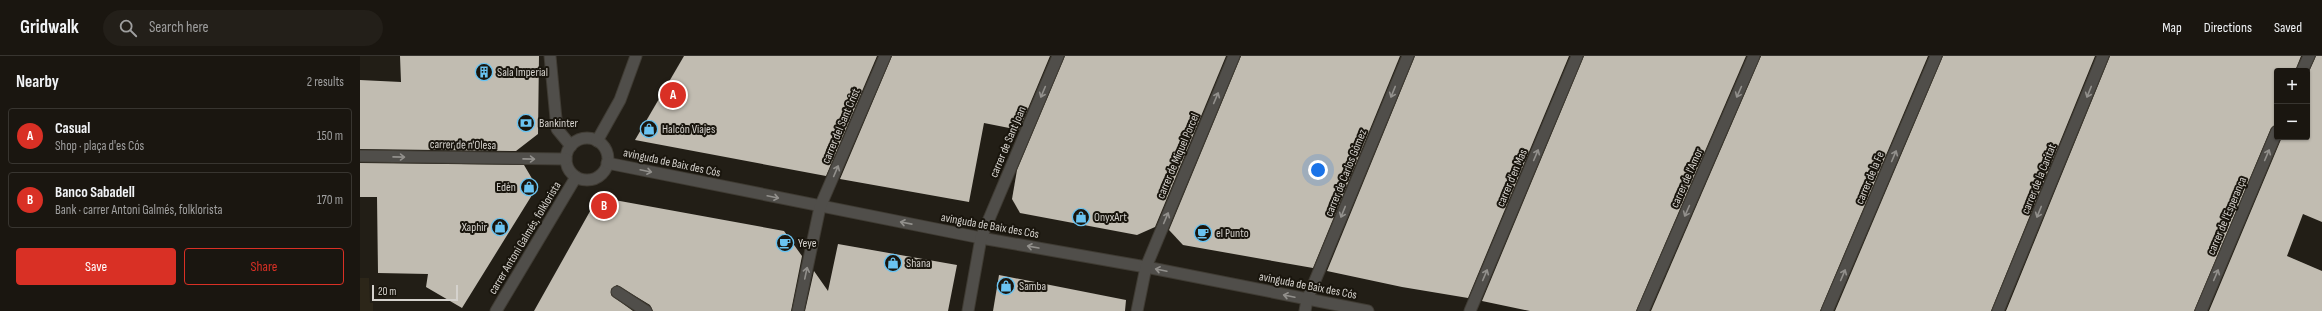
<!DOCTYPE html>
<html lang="en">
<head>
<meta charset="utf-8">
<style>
  body { margin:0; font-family:"Sofia Sans Condensed",sans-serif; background:#231f19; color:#f1f3f6 }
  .controls { position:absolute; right:12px; top:12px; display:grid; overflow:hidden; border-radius:4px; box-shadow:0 1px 3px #0004 }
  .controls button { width:36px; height:36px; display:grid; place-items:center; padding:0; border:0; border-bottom:1px solid #383530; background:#1a1610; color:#f1f3f6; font:20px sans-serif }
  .scale { position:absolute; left:12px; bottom:10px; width:86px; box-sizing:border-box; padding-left:4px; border:2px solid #d5d2cd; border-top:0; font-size:11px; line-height:14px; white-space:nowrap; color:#d5d2cd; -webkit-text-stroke:3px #19150d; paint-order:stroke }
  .you { position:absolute; left:958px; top:114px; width:14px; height:14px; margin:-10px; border:3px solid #fff; border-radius:50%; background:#1a73e8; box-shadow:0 0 0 6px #1a73e833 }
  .badge { display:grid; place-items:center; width:26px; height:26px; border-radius:50%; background:#d93025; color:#fff; font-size:13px; font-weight:700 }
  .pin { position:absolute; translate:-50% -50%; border:2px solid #fff; box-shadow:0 1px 4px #0006 }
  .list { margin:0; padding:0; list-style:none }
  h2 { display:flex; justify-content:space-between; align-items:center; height:52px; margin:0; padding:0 16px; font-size:17px }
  h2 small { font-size:13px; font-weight:400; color:#9f9f9f }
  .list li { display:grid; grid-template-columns:26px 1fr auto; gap:12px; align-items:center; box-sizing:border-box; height:56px; margin:0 8px 8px; padding:0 8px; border:1px solid #383530; border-radius:4px }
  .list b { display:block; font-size:15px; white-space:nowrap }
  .list p { margin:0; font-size:13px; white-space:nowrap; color:#9f9f9f }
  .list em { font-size:13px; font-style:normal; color:#9f9f9f }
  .actions { display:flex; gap:8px; padding:12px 16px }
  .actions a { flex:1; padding:9px 0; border:1px solid #d93025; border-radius:4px; text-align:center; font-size:14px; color:#d93025 }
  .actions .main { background:#d93025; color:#fff }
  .icon { flex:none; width:22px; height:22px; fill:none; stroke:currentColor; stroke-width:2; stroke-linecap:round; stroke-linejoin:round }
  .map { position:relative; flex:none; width:1962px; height:255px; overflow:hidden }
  header { display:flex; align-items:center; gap:24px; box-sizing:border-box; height:56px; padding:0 20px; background:#1a1610; border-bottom:1px solid #383530 }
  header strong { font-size:19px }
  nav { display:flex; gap:22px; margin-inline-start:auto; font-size:14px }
  .search { width:280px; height:36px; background:#231f19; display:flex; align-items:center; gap:10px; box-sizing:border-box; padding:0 14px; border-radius:22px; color:#9f9f9f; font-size:15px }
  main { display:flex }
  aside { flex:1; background:#1a1610 }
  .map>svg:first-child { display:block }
</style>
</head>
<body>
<header>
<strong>Gridwalk</strong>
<div class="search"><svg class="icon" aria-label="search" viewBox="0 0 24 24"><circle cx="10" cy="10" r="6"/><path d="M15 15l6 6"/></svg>Search here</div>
<nav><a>Map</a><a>Directions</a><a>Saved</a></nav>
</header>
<main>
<aside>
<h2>Nearby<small>2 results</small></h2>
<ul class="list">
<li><span class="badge">A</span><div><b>Casual</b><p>Shop · plaça d'es Cós</p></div><em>150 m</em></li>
<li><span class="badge">B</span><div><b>Banco Sabadell</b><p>Bank · carrer Antoni Galmés, folklorista</p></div><em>170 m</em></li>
</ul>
<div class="actions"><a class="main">Save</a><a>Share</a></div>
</aside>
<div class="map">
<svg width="1962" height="255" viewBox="0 0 1962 255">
  <rect width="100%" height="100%" fill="#221e16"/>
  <polygon fill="#2c2619" points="0,222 9,222 10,247 13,247 13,255 0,255"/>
  <g fill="#c1bcb1">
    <polygon points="40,0 179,0 178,78 156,95 0,93 0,24 41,26"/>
    <polygon points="324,0 517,0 466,120 275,84"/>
    <polygon points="532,0 690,0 659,74 624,67 609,146 480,123"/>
    <polygon points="705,0 866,0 795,171 777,179 660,157 652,143 657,114"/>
    <polygon points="881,0 1040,0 953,212 823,189 809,174"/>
    <polygon points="1055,0 1209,0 1108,242 1042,231 967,215"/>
    <polygon points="1224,0 1386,0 1276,255 1170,255 1122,245"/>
    <polygon points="1401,0 1568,0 1460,255 1291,255"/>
    <polygon points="1583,0 1735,0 1631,255 1475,255"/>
    <polygon points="1750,0 1941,0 1935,15 1917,15 1917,68 1911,72 1834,255 1646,255"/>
    <polygon points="1956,0 1962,0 1962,166 1943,158 1927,200 1962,215 1962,255 1849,255 1922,81 1947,81 1947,20"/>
    <polygon points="0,107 164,109 177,131 102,252 66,231 68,218 18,217 17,141 0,141"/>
    <polygon points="238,141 424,175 442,200 431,255 293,255 290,249 257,229 251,233 251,239 273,255 174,255"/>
    <polygon points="478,188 597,209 588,255 445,255 454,215 468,235"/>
    <polygon points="639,219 766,244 765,255 633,255"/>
  </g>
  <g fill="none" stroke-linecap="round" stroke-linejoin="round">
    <defs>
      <g id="minor">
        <polyline points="190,0 197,73 211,90"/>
        <polyline points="1942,15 1949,0"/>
        <circle cx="227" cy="103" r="21"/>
        <polyline points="237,85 260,44 276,0"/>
        <polyline points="0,100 206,103"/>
        <polyline points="247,107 621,182 786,211 1008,255"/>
        <polyline points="257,236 286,255"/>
        <polyline points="136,255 216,121"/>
        <polyline points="438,255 460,151 525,0"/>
        <polyline points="608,255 621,182 698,0"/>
        <polyline points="777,255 786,211 874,0"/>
        <polyline points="945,255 947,244 1048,0"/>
        <polyline points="1110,255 1217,0"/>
        <polyline points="1283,255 1394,0"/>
        <polyline points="1467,255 1576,0"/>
        <polyline points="1638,255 1743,0"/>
        <polyline points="1841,255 1917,75"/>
      </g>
    </defs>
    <use href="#minor" stroke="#3f3b33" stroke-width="13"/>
    <use href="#minor" stroke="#504e4a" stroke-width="11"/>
  </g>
  <defs><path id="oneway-shaft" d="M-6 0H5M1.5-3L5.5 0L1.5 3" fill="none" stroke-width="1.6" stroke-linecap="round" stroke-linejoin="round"/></defs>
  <g stroke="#92908c">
    <use href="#oneway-shaft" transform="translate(683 36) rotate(113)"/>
    <use href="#oneway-shaft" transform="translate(1033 36) rotate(112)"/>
    <use href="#oneway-shaft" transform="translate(1379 36) rotate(114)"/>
    <use href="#oneway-shaft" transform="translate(1729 36) rotate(112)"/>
    <use href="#oneway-shaft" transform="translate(856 42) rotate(-67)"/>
    <use href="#oneway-shaft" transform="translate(1176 99) rotate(-67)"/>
    <use href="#oneway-shaft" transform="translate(1907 99) rotate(-67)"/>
    <use href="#oneway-shaft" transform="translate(1534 100) rotate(-67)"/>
    <use href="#oneway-shaft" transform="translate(39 101) rotate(1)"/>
    <use href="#oneway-shaft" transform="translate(169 103) rotate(1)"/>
    <use href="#oneway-shaft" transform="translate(286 115) rotate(12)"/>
    <use href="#oneway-shaft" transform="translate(476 115) rotate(-67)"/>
    <use href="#oneway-shaft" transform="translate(413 141) rotate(12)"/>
    <use href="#oneway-shaft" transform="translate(1327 155) rotate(114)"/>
    <use href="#oneway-shaft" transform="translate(983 156) rotate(112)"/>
    <use href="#oneway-shaft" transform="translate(1679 156) rotate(112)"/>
    <use href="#oneway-shaft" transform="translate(806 162) rotate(-67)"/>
    <use href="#oneway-shaft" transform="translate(546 167) rotate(-169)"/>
    <use href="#oneway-shaft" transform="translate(673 191) rotate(-170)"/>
    <use href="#oneway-shaft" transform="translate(801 214) rotate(-168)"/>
    <use href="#oneway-shaft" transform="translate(446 217) rotate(-78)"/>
    <use href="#oneway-shaft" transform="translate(1125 219) rotate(-67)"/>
    <use href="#oneway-shaft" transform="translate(1483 219) rotate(-67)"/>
    <use href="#oneway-shaft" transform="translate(1856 219) rotate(-67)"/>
    <use href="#oneway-shaft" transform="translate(929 240) rotate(-168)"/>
  </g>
  <defs>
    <symbol id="building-ring" viewBox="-11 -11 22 22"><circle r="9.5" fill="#19150d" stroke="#6ac3f1" stroke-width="1.5"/><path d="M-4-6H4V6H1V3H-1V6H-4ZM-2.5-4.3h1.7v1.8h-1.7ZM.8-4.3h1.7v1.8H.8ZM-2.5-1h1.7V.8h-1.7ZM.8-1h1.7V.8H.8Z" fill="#6ac3f1"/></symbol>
    <symbol id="bank-ring" viewBox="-11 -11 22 22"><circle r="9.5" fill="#19150d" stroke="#6ac3f1" stroke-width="1.5"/><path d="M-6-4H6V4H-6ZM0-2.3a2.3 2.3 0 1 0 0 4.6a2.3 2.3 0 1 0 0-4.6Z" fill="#6ac3f1"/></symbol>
    <symbol id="shop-ring" viewBox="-11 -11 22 22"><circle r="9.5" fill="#19150d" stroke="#6ac3f1" stroke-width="1.5"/><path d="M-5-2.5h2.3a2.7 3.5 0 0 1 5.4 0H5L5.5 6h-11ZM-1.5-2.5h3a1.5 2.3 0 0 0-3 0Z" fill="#6ac3f1"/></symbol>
    <symbol id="cafe-ring" viewBox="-11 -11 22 22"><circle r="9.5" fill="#19150d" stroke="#6ac3f1" stroke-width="1.5"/><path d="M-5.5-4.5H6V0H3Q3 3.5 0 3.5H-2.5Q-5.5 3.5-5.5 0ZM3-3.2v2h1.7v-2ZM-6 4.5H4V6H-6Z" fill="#6ac3f1"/></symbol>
  </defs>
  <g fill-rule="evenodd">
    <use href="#building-ring" x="114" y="6" width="20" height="20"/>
    <use href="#bank-ring" x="156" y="57" width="20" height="20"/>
    <use href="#shop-ring" x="279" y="63" width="20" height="20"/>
    <use href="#shop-ring" x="159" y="121" width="20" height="20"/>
    <use href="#shop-ring" x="711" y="151" width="20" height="20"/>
    <use href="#shop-ring" x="130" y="161" width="20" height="20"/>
    <use href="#cafe-ring" x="833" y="167" width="20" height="20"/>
    <use href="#cafe-ring" x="415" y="177" width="20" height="20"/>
    <use href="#shop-ring" x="523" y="197" width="20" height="20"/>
    <use href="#shop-ring" x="636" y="220" width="20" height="20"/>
  </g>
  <g text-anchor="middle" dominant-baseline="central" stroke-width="4" stroke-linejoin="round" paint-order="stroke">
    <g font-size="12" fill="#d5d2cd" stroke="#19150d" text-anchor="start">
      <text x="137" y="16">Sala Imperial</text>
      <text x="179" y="67">Bankinter</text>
      <text x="302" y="73">Halcón Viajes</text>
      <text x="156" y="131" text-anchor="end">Edèn</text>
      <text x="734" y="161">OnyxArt</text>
      <text x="127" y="171" text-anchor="end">Xaphir</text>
      <text x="856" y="177">el Punto</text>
      <text x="438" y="187">Yeye</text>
      <text x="546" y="207">Shana</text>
      <text x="659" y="230">Samba</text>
    </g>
    <g font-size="12" fill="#d5d2cd" stroke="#19150d">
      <text transform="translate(481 70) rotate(-67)">carrer del Sant Crist</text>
      <text transform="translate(648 86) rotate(-67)">carrer de Sant Joan</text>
      <text transform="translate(103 89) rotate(1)">carrer de n'Olesa</text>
      <text transform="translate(818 100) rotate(-67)">carrer de Miquel Porcel</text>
      <text transform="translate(312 107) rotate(12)">avinguda de Baix des Cós</text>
      <text transform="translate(986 117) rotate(-68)">carrer de Carlos Gómez</text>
      <text transform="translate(1152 122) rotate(-67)">carrer d'en Mas</text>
      <text transform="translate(1327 122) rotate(-66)">carrer de l'Amor</text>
      <text transform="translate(1510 122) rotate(-67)">carrer de la Fe</text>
      <text transform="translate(1679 123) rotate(-68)">carrer de la Caritat</text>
      <text transform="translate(1867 160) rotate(-67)">carrer de l'Esperança</text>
      <text transform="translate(630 170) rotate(10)">avinguda de Baix des Cós</text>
      <text transform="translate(165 182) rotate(-59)">carrer Antoni Galmés, folklorista</text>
      <text transform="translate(948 230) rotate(11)">avinguda de Baix des Cós</text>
    </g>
  </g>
</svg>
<div class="controls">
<button>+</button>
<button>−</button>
</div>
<div class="scale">20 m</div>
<div class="you"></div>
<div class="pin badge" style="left:313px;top:39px">A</div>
<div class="pin badge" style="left:244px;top:150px">B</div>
</div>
</main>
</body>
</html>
